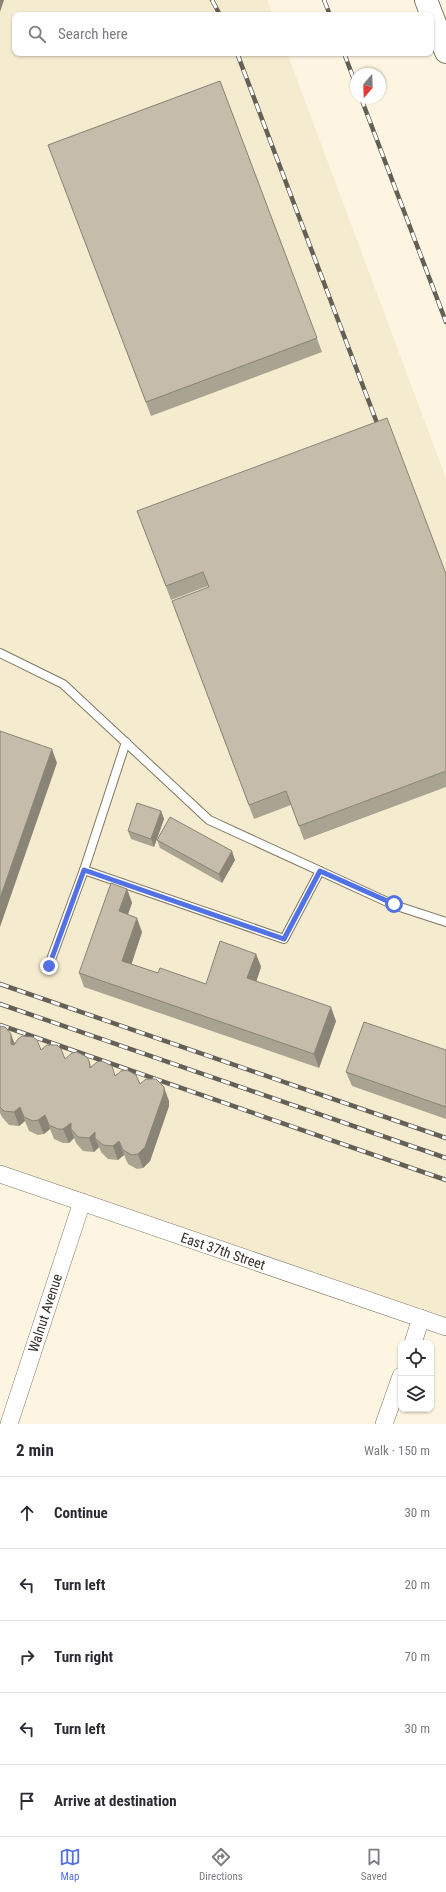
<!DOCTYPE html>
<html lang="en">
<head>
<meta charset="utf-8">
<style>
  body { margin:0; font-family:"Roboto Condensed",sans-serif; background:#f7f7f7; color:#2b2b33 }
  .controls { position:absolute; right:12px; bottom:12px; display:grid; overflow:hidden; border-radius:8px; box-shadow:0 1px 3px #0004 }
  .controls button { width:36px; height:36px; display:grid; place-items:center; padding:0; border:0; border-bottom:1px solid #e1e1e2; background:#fff; color:#2b2b33; font:20px sans-serif }
  .compass { position:absolute; left:350px; top:68px; width:36px; height:36px; border-radius:50%; background:#fff; box-shadow:0 1px 3px #0004; rotate:199deg }
  .stop { position:absolute; width:12px; height:12px; margin:-9px; border:3px solid #5271e5; border-radius:50%; background:#fff }
  .stop.end { background:#5271e5; border-color:#fff; box-shadow:0 1px 4px #0008 }
  .list { margin:0; padding:0; list-style:none }
  h2 { display:flex; justify-content:space-between; align-items:center; height:52px; margin:0; padding:0 16px; font-size:17px }
  h2 small { font-size:13px; font-weight:400; color:#7c7c81 }
  .list li { display:grid; grid-template-columns:26px 1fr auto; gap:12px; align-items:center; box-sizing:border-box; height:72px; padding:0 16px; border-top:1px solid #e1e1e2 }
  .list b { display:block; font-size:15px; white-space:nowrap }
  .list em { font-size:13px; font-style:normal; color:#7c7c81 }
  .icon { flex:none; width:22px; height:22px; fill:none; stroke:currentColor; stroke-width:2; stroke-linecap:round; stroke-linejoin:round }
  .map { position:relative; flex:none; width:446px; height:1424px; overflow:hidden }
  .search { position:absolute; background:#fff; box-shadow:0 1px 3px #0004; left:12px; right:12px; top:12px; height:44px; display:flex; align-items:center; gap:10px; box-sizing:border-box; padding:0 14px; border-radius:8px; color:#7c7c81; font-size:15px }
  .sheet { height:412px; background:#fff }
  nav { display:flex; justify-content:space-around; align-items:center; box-sizing:border-box; height:56px; border-top:1px solid #e1e1e2; background:#fff; font-size:11px; color:#7c7c81 }
  nav a { display:grid; justify-items:center; gap:2px }
  nav .on { color:#5271e5 }
  .map>svg:first-child { display:block }
</style>
</head>
<body>
<div class="map">
<svg width="446" height="1424" viewBox="0 0 446 1424">
  <rect width="100%" height="100%" fill="#fdf5e1"/>
  <polygon fill="#f5ebcf" points="0,0 267,0 273,15 15,15 15,53 287,53 446,478 446,1327 0,1174"/>
  <g fill="none" stroke-linecap="round" stroke-linejoin="round">
    <defs>
      <g id="lane">
        <polyline points="0,653 63,684 209,820 394,905 446,922"/>
        <polyline points="126,742 84,870 284,939 320,871"/>
        <polyline points="49,965 84,870"/>
      </g>
      <g id="street">
        <polyline points="0,1174 446,1327"/>
        <polyline points="413,1343 421,1318"/>
        <polyline points="9,1424 82,1202"/>
        <polyline points="384,1424 401,1376"/>
      </g>
      <polyline id="secondary" points="426,0 446,52"/>
    </defs>
    <use href="#lane" stroke="#7f7866" stroke-width="10"/>
    <use href="#street" stroke="#7f7866" stroke-width="18"/>
    <use href="#secondary" stroke="#7f7866" stroke-width="24"/>
    <use href="#lane" stroke="#fff" stroke-width="8"/>
    <use href="#street" stroke="#fff" stroke-width="17"/>
    <use href="#secondary" stroke="#fff" stroke-width="22"/>
    <defs>
      <g id="rail">
        <polyline points="212,0 220,15"/>
        <polyline points="324,0 330,15"/>
        <polyline points="237,53 380,431"/>
        <polyline points="344,53 356,85"/>
        <polyline points="361,98 446,322"/>
        <polyline points="0,984 446,1138"/>
        <polyline points="0,1004 446,1158"/>
        <polyline points="0,1025 446,1180"/>
      </g>
    </defs>
    <use href="#rail" stroke="#646055" stroke-width="4.5"/>
    <use href="#rail" stroke="#fff" stroke-width="3" stroke-dasharray="9" stroke-linecap="butt"/>
  </g>
  <g fill="#a9a392">
    <polygon points="220,81 322,352 151,416 48,145"/>
    <polygon points="137,511 446,574 446,787 304,840 291,805 254,819 172,601 209,587 208,586 171,600"/>
    <polygon points="161,811 164,819 154,847 131,839 128,831"/>
    <polygon points="157,840 235,860 222,883 160,848"/>
    <polygon points="127,889 132,903 128,914 142,932 131,964 158,973 206,984 256,954 261,967 256,981 336,1021 319,1068 84,987 79,973"/>
    <polygon points="0,1026 15,1043 41,1050 61,1049 65,1059 89,1061 91,1066 140,1084 169,1101 169,1106 150,1161 143,1168 137,1169 128,1164 124,1155 118,1160 108,1159 101,1152 99,1147 94,1152 83,1151 76,1143 74,1138 69,1143 63,1143 54,1139 50,1129 44,1134 38,1135 29,1131 25,1121 19,1126 9,1125 2,1117 0,1113"/>
    <polygon points="446,1050 446,1119 352,1086 346,1072"/>
  </g>
  <g fill="#8a8477">
    <polygon points="0,0 4,0 0,12"/>
    <polygon points="52,749 57,763 0,927 0,898"/>
    <polygon points="161,811 164,819 154,847 151,839"/>
    <polygon points="232,851 235,860 222,883 219,874"/>
    <polygon points="127,889 132,903 124,925 119,911"/>
    <polygon points="137,918 142,932 128,975 122,961"/>
    <polygon points="256,954 261,967 253,992 247,978"/>
    <polygon points="331,1007 336,1021 319,1068 314,1054"/>
    <polygon points="11,1034 16,1048 11,1044"/>
    <polygon points="164,1087 169,1101 169,1106 150,1161 143,1168 138,1154"/>
    <polygon points="20,1107 25,1121 19,1126 14,1112"/>
    <polygon points="45,1115 50,1129 44,1134 38,1120"/>
    <polygon points="71,1123 71,1129 74,1138 69,1143 63,1129"/>
    <polygon points="95,1132 95,1138 99,1147 94,1152 89,1138"/>
    <polygon points="119,1141 124,1155 118,1160 113,1146"/>
  </g>
  <g fill="#c5bdaa" stroke="#8a8477">
    <polygon points="220,81 317,338 146,402 48,145"/>
    <polygon points="387,418 446,574 446,771 299,826 286,791 249,805 172,601 209,587 203,572 166,586 137,511"/>
    <polygon points="0,731 52,749 0,898"/>
    <polygon points="137,803 161,811 151,839 128,831"/>
    <polygon points="170,817 232,851 219,874 157,840"/>
    <polygon points="111,883 127,889 119,911 137,918 122,961 158,973 160,968 206,984 220,941 256,954 247,978 331,1007 314,1054 79,973"/>
    <polygon points="364,1022 446,1050 446,1107 346,1072"/>
    <polygon points="0,1026 5,1027 11,1034 11,1044 14,1045 18,1039 22,1036 33,1037 37,1040 41,1050 47,1045 57,1045 61,1049 65,1059 72,1053 77,1052 87,1057 89,1061 90,1068 97,1062 102,1061 112,1066 115,1076 121,1071 127,1070 136,1075 140,1084 146,1079 156,1079 164,1087 164,1093 145,1147 138,1154 132,1155 123,1150 119,1141 113,1146 103,1145 95,1138 95,1132 89,1138 78,1137 71,1129 71,1123 63,1129 58,1129 49,1125 45,1115 38,1120 33,1121 24,1117 20,1107 14,1112 4,1111 0,1107"/>
  </g>
  <g fill="none" stroke-linecap="round" stroke-linejoin="round">
    <polyline stroke="#5271e5" stroke-width="5" points="49,966 84,870 284,939 320,871 394,904"/>
  </g>
  <g text-anchor="middle" dominant-baseline="central" stroke-width="4" stroke-linejoin="round" paint-order="stroke">
    <g font-size="14" fill="#302e26" stroke="#fff">
      <text transform="translate(223 1251) rotate(19)">East 37th Street</text>
      <text transform="translate(45 1313) rotate(-72)">Walnut Avenue</text>
    </g>
  </g>
</svg>
<div class="controls">
<button><svg class="icon" aria-label="locate" viewBox="0 0 24 24"><circle cx="12" cy="12" r="6"/><path d="M12 2v4M12 18v4M2 12h4M18 12h4"/></svg></button>
<button><svg class="icon" aria-label="layers" viewBox="0 0 24 24"><path d="M12 4l9 5-9 5-9-5zM3 14l9 5 9-5"/></svg></button>
</div>
<svg class="compass" viewBox="-18 -18 36 36"><path d="M0-13l5 13h-10z" fill="#e53935"/><path d="M0 13l5-13h-10z" fill="#7c7c81"/></svg>
<div class="stop" style="left:394px;top:904px"></div>
<div class="stop end" style="left:49px;top:966px"></div>
<div class="search"><svg class="icon" aria-label="search" viewBox="0 0 24 24"><circle cx="10" cy="10" r="6"/><path d="M15 15l6 6"/></svg>Search here</div>
</div>
<section class="sheet">
<h2>2 min<small>Walk · 150 m</small></h2>
<ul class="list">
<li><svg class="icon" aria-label="ahead" viewBox="0 0 24 24"><path d="M12 20V5M6 11l6-6 6 6"/></svg><div><b>Continue</b></div><em>30 m</em></li>
<li><svg class="icon" aria-label="left" viewBox="0 0 24 24"><path d="M17 20v-9H6M10 6l-5 5 5 5"/></svg><div><b>Turn left</b></div><em>20 m</em></li>
<li><svg class="icon" aria-label="right" viewBox="0 0 24 24"><path d="M7 20v-9h11M14 6l5 5-5 5"/></svg><div><b>Turn right</b></div><em>70 m</em></li>
<li><svg class="icon" aria-label="left" viewBox="0 0 24 24"><path d="M17 20v-9H6M10 6l-5 5 5 5"/></svg><div><b>Turn left</b></div><em>30 m</em></li>
<li><svg class="icon" aria-label="arrive" viewBox="0 0 24 24"><path d="M6 21V4h12l-3 4 3 4H6"/></svg><div><b>Arrive at destination</b></div></li>
</ul>
</section>
<nav>
<a class="on"><svg class="icon" aria-label="map" viewBox="0 0 24 24"><path d="M3 6l6-2 6 2 6-2v14l-6 2-6-2-6 2zM9 4v14M15 6v14"/></svg>Map</a>
<a><svg class="icon" aria-label="directions" viewBox="0 0 24 24"><path d="M12 3l9 9-9 9-9-9zM9 14v-3h6M13 9l2 2-2 2"/></svg>Directions</a>
<a><svg class="icon" aria-label="saved" viewBox="0 0 24 24"><path d="M7 4h10v16l-5-4-5 4z"/></svg>Saved</a>
</nav>
</body>
</html>
